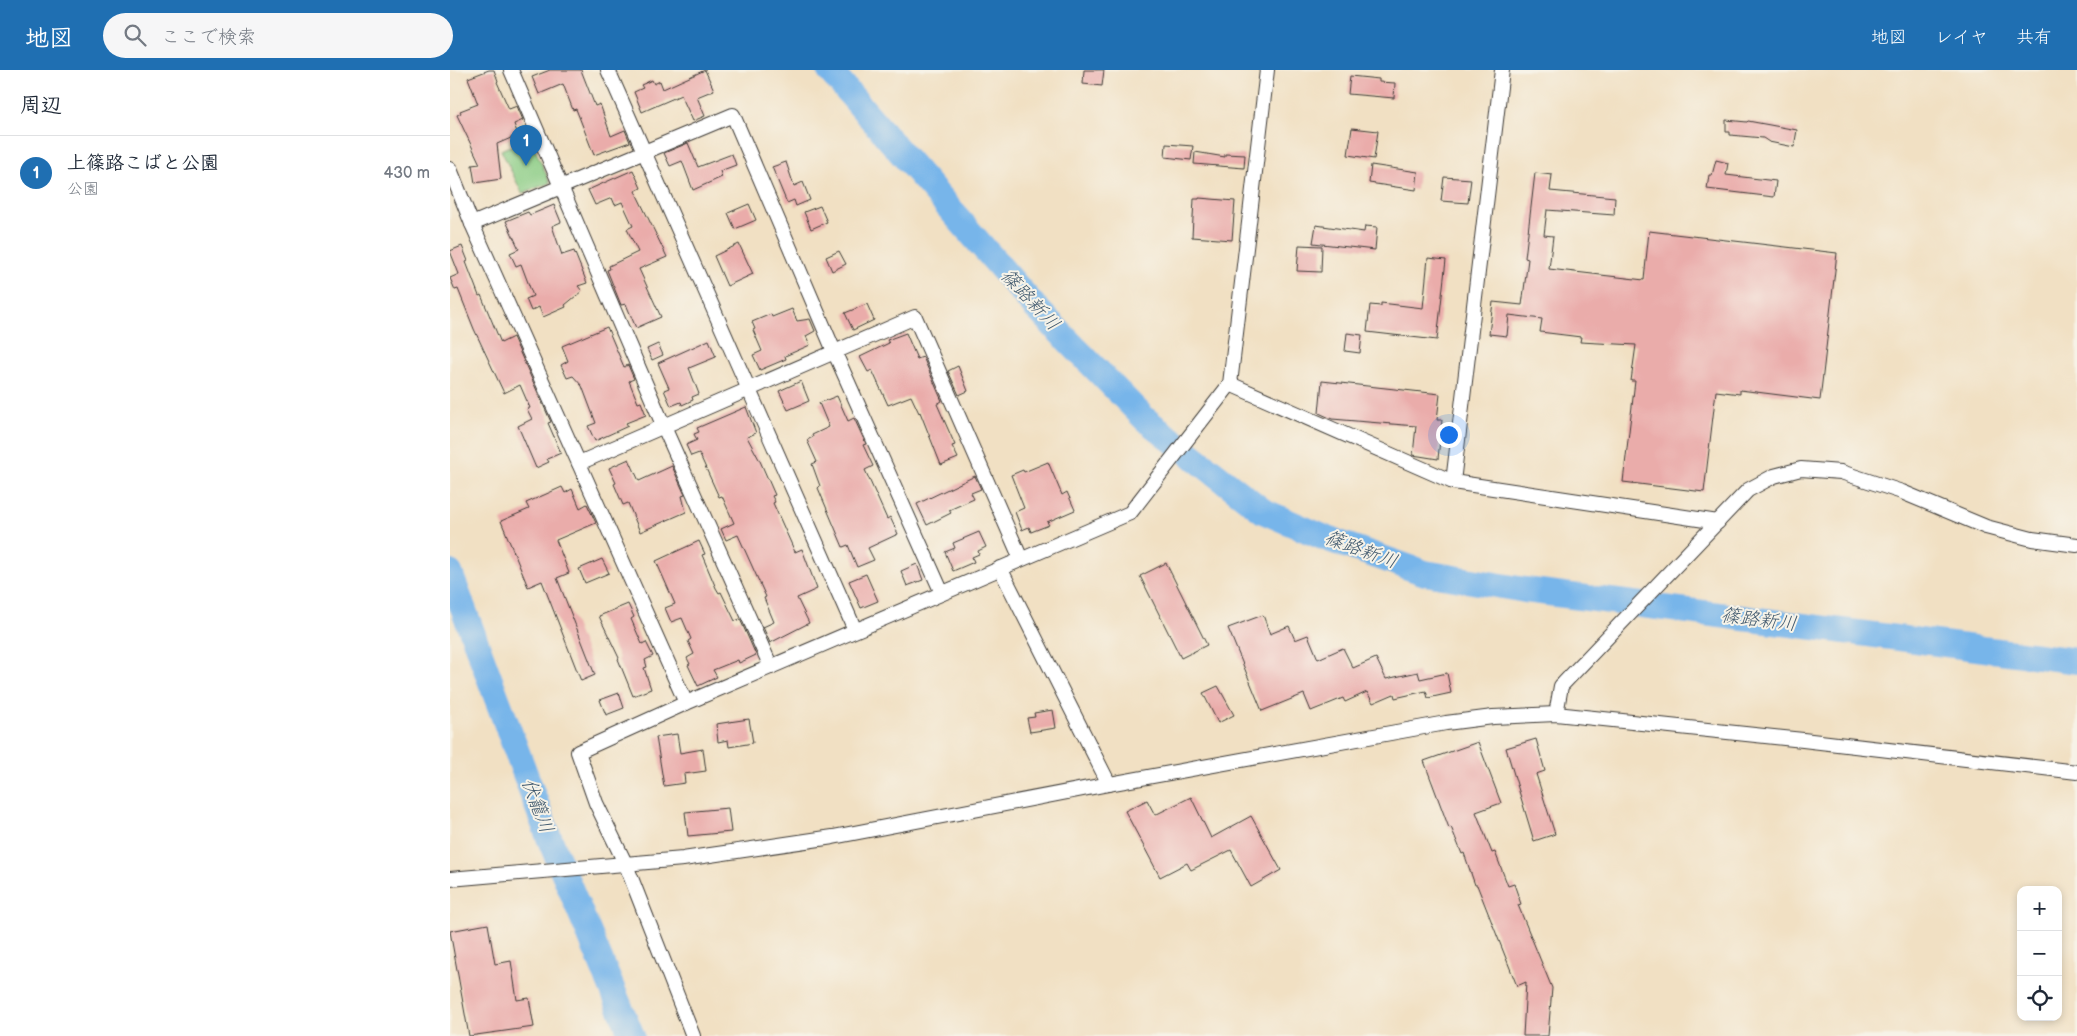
<!DOCTYPE html>
<html lang="ja">
<head>
<meta charset="utf-8">
<style>
  body { margin:0; font-family:"Balsamiq Sans","Klee One",sans-serif; background:#f6f6f7; color:#1f2937 }
  .controls { position:absolute; right:15px; bottom:15px; display:grid; overflow:hidden; border-radius:10px; box-shadow:0 2px 8px #0003 }
  .controls button { width:45px; height:45px; display:grid; place-items:center; padding:0; border:0; border-bottom:1px solid #e0e1e3; background:#fff; color:#1f2937; font:25px sans-serif }
  .you { position:absolute; left:998px; top:364px; width:18px; height:18px; margin:-12px; border:4px solid #fff; border-radius:50%; background:#1a73e8; box-shadow:0 0 0 8px #1a73e833 }
  .badge { display:grid; place-items:center; width:32px; height:32px; border-radius:50%; background:#1f6fb2; color:#fff; font-size:16px; font-weight:700 }
  .pin { position:absolute; translate:-50% -41px; filter:drop-shadow(0 1px 2px #0008) }
  .pin::after { content:''; position:absolute; top:26px; width:18px; height:15px; background:inherit; clip-path:polygon(0 0,100% 0,50% 100%) }
  .list { margin:0; padding:0; list-style:none }
  h2 { display:flex; justify-content:space-between; align-items:center; height:65px; margin:0; padding:0 20px; font-size:21px }
  h2 small { font-size:16px; font-weight:400; color:#747a83 }
  .list li { display:grid; grid-template-columns:32px 1fr auto; gap:15px; align-items:center; box-sizing:border-box; height:75px; padding:0 20px; border-top:1px solid #e0e1e3 }
  .list b { display:block; font-size:19px; white-space:nowrap }
  .list p { margin:0; font-size:16px; white-space:nowrap; color:#747a83 }
  .list em { font-size:16px; font-style:normal; color:#747a83 }
  .icon { flex:none; width:28px; height:28px; fill:none; stroke:currentColor; stroke-width:2; stroke-linecap:round; stroke-linejoin:round }
  .map { position:relative; flex:none; width:1627px; height:966px; overflow:hidden }
  header { display:flex; align-items:center; gap:30px; box-sizing:border-box; height:70px; padding:0 25px; background:#1f6fb2; color:#fff }
  header strong { font-size:24px }
  nav { display:flex; gap:28px; margin-inline-start:auto; font-size:18px }
  .search { width:350px; height:45px; background:#f6f6f7; display:flex; align-items:center; gap:12px; box-sizing:border-box; padding:0 18px; border-radius:28px; color:#747a83; font-size:19px }
  main { display:flex }
  aside { flex:1; background:#fff }
  .map>svg:first-child { display:block }
</style>
</head>
<body>
<header>
<strong>地図</strong>
<div class="search"><svg class="icon" aria-label="search" viewBox="0 0 24 24"><circle cx="10" cy="10" r="6"/><path d="M15 15l6 6"/></svg>ここで検索</div>
<nav><a>地図</a><a>レイヤ</a><a>共有</a></nav>
</header>
<main>
<aside>
<h2>周辺<small></small></h2>
<ul class="list">
<li><span class="badge">1</span><div><b>上篠路こばと公園</b><p>公園</p></div><em>430 m</em></li>
</ul>
</aside>
<div class="map">
<svg width="1627" height="966" viewBox="0 0 1627 966">
  <rect width="100%" height="100%" fill="#f7f3e8"/>
  <filter id="ink" filterUnits="userSpaceOnUse"><feTurbulence type="fractalNoise" baseFrequency=".02" numOctaves="2"/><feDisplacementMap in="SourceGraphic" scale="10" xChannelSelector="R" yChannelSelector="G"/><feConvolveMatrix kernelMatrix="1 2 1 2 8 2 1 2 1" color-interpolation-filters="sRGB"/></filter>
  <filter id="wash" filterUnits="userSpaceOnUse"><feTurbulence type="fractalNoise" baseFrequency=".0096" numOctaves="4" result="noise"/><feDisplacementMap in="SourceGraphic" scale="20" xChannelSelector="R" yChannelSelector="G"/><feGaussianBlur stdDeviation="1.12" result="paint"/><feColorMatrix in="noise" values="0 0 0 0 0 0 0 0 0 0 0 0 0 0 0 0 0 1.4 0 .05"/><feComposite in="paint" operator="in"/></filter>
  <g filter="url(#wash)">
    <rect width="100%" height="100%" fill="#f1e0c3"/>
    <polygon fill="#8acc84" stroke="#537450" points="80,68 100,113 72,123 51,80"/>
    <g fill="none" stroke-linecap="round" stroke-linejoin="round">
      <g stroke="#77b5ea" stroke-width="26">
        <polyline points="379,0 585,237 695,349 813,441 875,468 975,503 1075,520 1627,591"/>
        <polyline points="0,503 98,765 182,966"/>
      </g>
    </g>
    <g id="blocks">
      <g fill="#eaacaa">
        <polygon points="39,0 44,0 48,11 47,12 59,39 67,36 73,50 64,54 68,65 47,74 51,109 25,113 22,95 30,94 7,45 11,43 10,41 28,34 18,8"/>
        <polygon points="100,0 131,0 145,36 150,34 161,66 175,60 180,72 144,85 126,39 123,40 113,14 89,24 82,7"/>
        <polygon points="255,0 264,20 247,27 255,46 243,51 231,25 192,42 184,22 193,18 191,15 202,10 204,14 210,11 213,19"/>
        <polygon points="634,0 654,0 652,16 633,14"/>
        <polygon points="900,6 929,9 929,12 945,13 944,28 898,24"/>
        <polygon points="1276,50 1297,52 1298,51 1347,60 1344,77 1319,72 1313,68 1280,65 1280,62 1276,62"/>
        <polygon points="902,58 928,61 924,89 898,85"/>
        <polygon points="238,73 248,97 282,84 286,95 270,101 272,107 243,120 232,91 220,96 214,83"/>
        <polygon points="716,74 743,76 741,90 715,87"/>
        <polygon points="745,82 775,87 775,84 795,85 794,98 744,94"/>
        <polygon points="1266,90 1278,93 1276,105 1326,111 1324,127 1257,119 1259,105 1262,105"/>
        <polygon points="336,92 344,116 353,112 360,130 346,136 344,130 337,133 322,97"/>
        <polygon points="921,95 968,102 966,120 919,113"/>
        <polygon points="183,100 191,118 185,121 217,187 189,199 211,247 186,258 176,234 171,235 157,200 160,199 159,196 188,182 177,159 183,156 172,132 165,135 162,128 145,135 138,120"/>
        <polygon points="1085,103 1102,105 1100,121 1165,127 1164,145 1097,140 1094,165 1103,166 1099,199 1194,210 1199,161 1387,183 1370,330 1290,320 1290,324 1266,321 1254,422 1173,412 1185,311 1181,311 1186,275 1130,272 1131,267 1090,262 1092,249 1059,245 1057,266 1039,264 1043,232 1072,235 1078,189 1075,188"/>
        <polygon points="994,107 1021,109 1018,133 991,131"/>
        <polygon points="749,128 785,131 782,170 742,167 744,129 749,129"/>
        <polygon points="299,134 306,150 285,159 278,143"/>
        <polygon points="104,135 111,152 102,156 112,185 124,181 137,213 128,216 132,221 115,235 116,237 93,247 89,237 81,241 76,229 83,226 71,194 66,196 60,183 69,179 56,151 78,142 80,145"/>
        <polygon points="370,136 377,152 361,159 354,142"/>
        <polygon points="866,155 914,162 915,156 927,157 925,180 863,173"/>
        <polygon points="289,174 303,204 277,216 264,186"/>
        <polygon points="849,175 872,176 871,202 847,201"/>
        <polygon points="12,176 18,191 16,192 29,226 31,225 51,273 63,267 101,352 98,353 111,383 97,389 99,392 86,398 68,356 82,349 77,339 80,338 70,315 54,323 24,259 8,219 5,220 0,208 9,204 0,181"/>
        <polygon points="389,181 396,194 382,201 376,187"/>
        <polygon points="978,188 996,190 987,270 917,262 920,235 931,236 931,233 973,238"/>
        <polygon points="417,234 424,250 403,260 395,243"/>
        <polygon points="342,239 347,251 360,249 365,261 356,266 360,275 335,286 336,289 310,300 303,285 312,281 303,260 305,259 302,252 321,244 322,247"/>
        <polygon points="157,257 174,297 178,295 184,309 179,311 188,333 191,332 196,345 176,353 178,356 145,371 138,356 146,353 132,316 123,306 117,308 111,295 118,291 112,276"/>
        <polygon points="456,263 467,289 473,287 492,331 487,334 505,375 502,376 508,388 491,395 470,342 469,343 461,326 438,335 422,300 418,302 410,287 439,273 437,270"/>
        <polygon points="897,263 912,265 910,283 895,281"/>
        <polygon points="259,270 266,287 239,298 249,324 242,327 243,330 232,335 231,332 221,336 214,320 219,318 208,293"/>
        <polygon points="208,274 213,285 202,290 197,279"/>
        <polygon points="508,296 518,321 509,325 498,301"/>
        <polygon points="351,311 359,331 338,340 329,321"/>
        <polygon points="872,311 990,324 987,350 992,350 988,389 963,385 966,356 882,349 869,343"/>
        <polygon points="387,326 398,351 404,348 416,374 413,375 423,396 415,400 437,449 440,447 448,464 418,478 424,490 407,497 398,475 393,477 368,418 370,416 362,394 367,392 357,370 363,367 362,365 379,357 369,333"/>
        <polygon points="296,337 306,363 297,367 310,391 325,425 322,426 325,432 323,433 345,482 352,479 367,519 347,528 359,553 320,573 313,557 324,552 314,528 316,527 288,465 276,470 271,459 284,453 272,426 269,427 249,383 241,386 236,375 247,370 244,364 249,362 247,358"/>
        <polygon points="179,389 189,411 222,396 235,425 232,426 236,442 190,462 178,433 173,435 164,414 166,413 159,398"/>
        <polygon points="598,392 612,425 617,422 625,440 597,452 599,455 581,462 579,457 572,460 565,442 574,438 561,405 573,400 574,402"/>
        <polygon points="525,406 531,419 521,423 524,429 499,440 501,443 477,455 467,434"/>
        <polygon points="112,417 115,423 122,419 130,438 137,434 146,453 106,470 119,503 107,508 145,605 131,611 92,511 78,517 51,451 79,439 76,433"/>
        <polygon points="529,462 536,477 528,481 529,484 522,487 524,492 503,501 495,482 505,478 503,473"/>
        <polygon points="249,471 255,484 252,485 266,518 269,523 271,522 285,551 290,549 306,585 289,593 288,590 263,600 267,607 248,616 238,595 240,594 237,588 244,584 238,571 241,569 232,548 221,552 215,538 225,534 206,491"/>
        <polygon points="152,489 159,503 135,513 129,499"/>
        <polygon points="716,493 757,575 731,588 690,506"/>
        <polygon points="467,494 473,510 457,516 451,501"/>
        <polygon points="416,504 428,531 411,538 399,511"/>
        <polygon points="178,534 184,547 181,549 192,574 196,572 203,586 195,590 197,597 194,598 201,619 183,626 168,589 169,588 149,546"/>
        <polygon points="813,545 820,564 839,556 845,570 858,565 868,589 893,578 903,598 926,588 936,609 968,602 970,609 997,603 1001,623 978,628 976,621 945,628 944,624 923,633 917,622 895,632 893,628 861,641 854,624 812,641 778,558"/>
        <polygon points="768,616 784,645 768,653 753,623"/>
        <polygon points="169,623 174,638 156,645 150,630"/>
        <polygon points="603,640 606,658 580,662 577,648 585,647 584,643"/>
        <polygon points="299,649 303,673 279,677 278,670 268,672 266,654"/>
        <polygon points="227,664 230,683 253,679 256,701 234,704 235,713 214,716 206,667"/>
        <polygon points="1086,669 1095,701 1086,704 1105,764 1084,771 1056,678"/>
        <polygon points="1028,672 1051,733 1026,742 1042,783 1045,782 1058,816 1064,814 1071,834 1068,835 1102,918 1098,966 1073,966 1076,912 1067,916 1027,815 1025,815 1014,783 1012,784 1001,757 999,758 974,691"/>
        <polygon points="741,727 761,768 801,746 831,800 801,817 781,780 741,800 737,793 710,807 675,741 697,730 705,745"/>
        <polygon points="278,738 281,762 238,766 235,742"/>
        <polygon points="38,854 45,894 61,891 67,930 79,928 84,957 19,966 0,861"/>
      </g>
    </g>
  </g>
  <g filter="url(#ink)">
    <use href="#blocks" fill-opacity="0" stroke="#3c3935" stroke-width="1"/>
    <g fill="none" stroke-linecap="round" stroke-linejoin="round">
      <defs>
        <g id="minor">
          <polyline points="61,0 214,357 321,597"/>
          <polyline points="158,0 405,560"/>
          <polyline points="0,99 22,154 236,633"/>
          <polyline points="22,154 283,45 384,281 492,523"/>
          <polyline points="780,314 1003,412 1268,452"/>
          <polyline points="129,393 465,247 571,489"/>
          <polyline points="1003,412 1052,0"/>
          <polyline points="550,498 659,714"/>
          <polyline points="1106,644 1111,616 1298,420 1324,406 1351,399 1391,402 1452,422 1536,457 1582,469 1627,475"/>
          <polyline points="0,809 233,789 383,767 659,714 996,653 1043,647 1106,644 1353,670 1627,702"/>
          <polyline points="243,966 176,795 146,733 128,682 236,633 680,443 780,314 817,0"/>
        </g>
      </defs>
      <use href="#minor" stroke="#3c3935" stroke-width="16"/>
      <use href="#minor" stroke="#fff" stroke-width="14"/>
    </g>
  </g>
  <g text-anchor="middle" dominant-baseline="central" stroke-width="4" stroke-linejoin="round" paint-order="stroke">
    <g font-size="19" font-style="italic" fill="#40596e" stroke="#f7f3e8">
      <text transform="translate(580 230) rotate(47)">篠路新川</text>
      <text transform="translate(911 480) rotate(20)">篠路新川</text>
      <text transform="translate(1309 550) rotate(7)">篠路新川</text>
      <text transform="translate(87 736) rotate(69)">伏籠川</text>
    </g>
  </g>
</svg>
<div class="controls">
<button>+</button>
<button>−</button>
<button><svg class="icon" aria-label="locate" viewBox="0 0 24 24"><circle cx="12" cy="12" r="6"/><path d="M12 2v4M12 18v4M2 12h4M18 12h4"/></svg></button>
</div>
<div class="you"></div>
<div class="pin badge" style="left:76px;top:96px">1</div>
</div>
</main>
</body>
</html>
